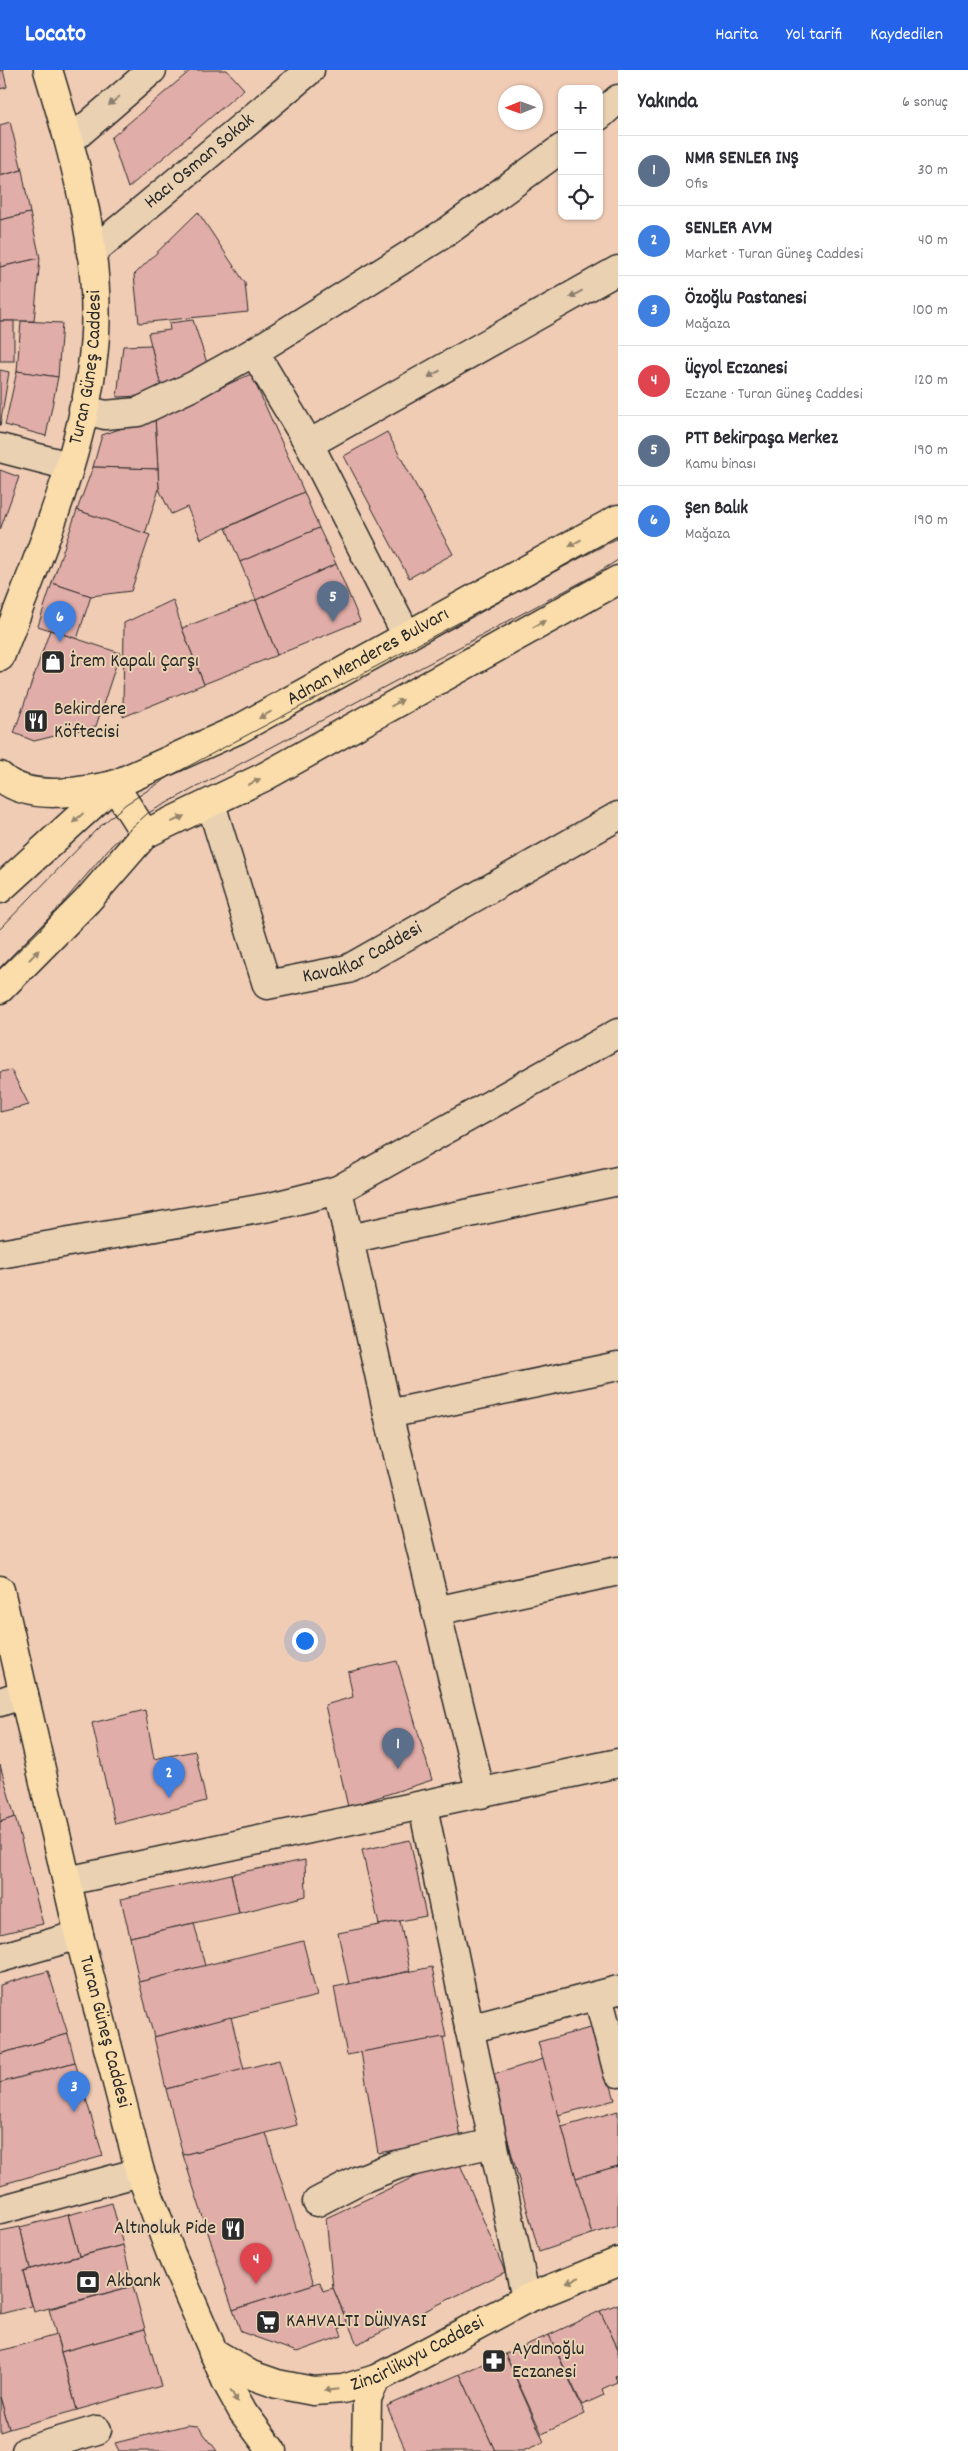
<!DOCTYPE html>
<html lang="tr">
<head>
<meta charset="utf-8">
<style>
  body { margin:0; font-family:Dekko,sans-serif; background:#f2f2f3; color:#2b2b33 }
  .controls { position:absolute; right:15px; top:15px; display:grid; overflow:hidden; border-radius:10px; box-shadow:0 1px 4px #0004 }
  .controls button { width:45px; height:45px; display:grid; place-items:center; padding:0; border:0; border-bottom:1px solid #e1e1e2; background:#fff; color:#2b2b33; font:25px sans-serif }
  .compass { position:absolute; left:498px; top:15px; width:45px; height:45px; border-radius:50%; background:#fff; box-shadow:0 1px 4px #0004; rotate:269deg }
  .you { position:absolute; left:304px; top:1570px; width:18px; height:18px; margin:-12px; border:4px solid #fff; border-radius:50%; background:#1a73e8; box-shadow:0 0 0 8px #1a73e833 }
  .badge { display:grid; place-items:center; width:32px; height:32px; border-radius:50%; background:#2563eb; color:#fff; font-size:16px; font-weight:700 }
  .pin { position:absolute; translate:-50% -41px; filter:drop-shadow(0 1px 2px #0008) }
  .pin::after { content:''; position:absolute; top:26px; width:18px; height:15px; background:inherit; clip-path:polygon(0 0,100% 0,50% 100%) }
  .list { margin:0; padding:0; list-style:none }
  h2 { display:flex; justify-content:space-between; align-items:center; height:65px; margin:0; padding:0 20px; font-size:21px }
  h2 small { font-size:16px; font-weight:400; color:#7c7c81 }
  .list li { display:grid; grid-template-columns:32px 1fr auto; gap:15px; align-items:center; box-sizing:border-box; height:70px; padding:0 20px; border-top:1px solid #e1e1e2 }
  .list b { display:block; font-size:19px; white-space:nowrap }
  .list p { margin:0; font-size:16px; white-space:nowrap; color:#7c7c81 }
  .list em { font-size:16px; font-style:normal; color:#7c7c81 }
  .icon { flex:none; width:28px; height:28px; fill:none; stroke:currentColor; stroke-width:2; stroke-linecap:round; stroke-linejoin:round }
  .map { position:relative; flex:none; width:618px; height:2381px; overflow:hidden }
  header { display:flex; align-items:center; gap:30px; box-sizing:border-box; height:70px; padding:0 25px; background:#2563eb; color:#fff }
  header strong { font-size:24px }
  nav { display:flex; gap:28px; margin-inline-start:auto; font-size:18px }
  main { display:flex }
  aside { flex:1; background:#fff }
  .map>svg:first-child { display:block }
</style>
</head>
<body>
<header>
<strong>Locato</strong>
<nav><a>Harita</a><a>Yol tarifi</a><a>Kaydedilen</a></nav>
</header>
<main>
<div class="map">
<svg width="618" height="2381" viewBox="0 0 618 2381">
  <rect width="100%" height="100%" fill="#f0ccb5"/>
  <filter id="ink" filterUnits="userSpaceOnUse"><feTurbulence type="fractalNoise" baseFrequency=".02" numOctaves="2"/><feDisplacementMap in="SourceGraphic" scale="10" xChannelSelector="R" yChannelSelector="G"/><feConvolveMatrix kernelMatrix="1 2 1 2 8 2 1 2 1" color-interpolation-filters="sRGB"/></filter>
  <g filter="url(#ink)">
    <g fill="#e1ada8" stroke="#2b2b2b">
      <polygon points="0,0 3,0 7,17 0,19"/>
      <polygon points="191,0 227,0 244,19 128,118 111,68"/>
      <polygon points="10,52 22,100 0,106 0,55"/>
      <polygon points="22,100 30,143 0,150 0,106"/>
      <polygon points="198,142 245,213 248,242 139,253 134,205"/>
      <polygon points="30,143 40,188 0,197 0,150"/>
      <polygon points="40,188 34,251 0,251 0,197"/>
      <polygon points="193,250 207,293 161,317 148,263 170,260 169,253"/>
      <rect x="0" y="251" width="14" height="40"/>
      <polygon points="21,251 62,253 58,307 17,301"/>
      <polygon points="151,275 161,317 143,326 117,327 123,276"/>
      <polygon points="0,300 9,302 0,356"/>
      <polygon points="17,301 58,307 46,366 5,355"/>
      <polygon points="251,304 304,422 201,469 187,437 171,444 159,419 155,347"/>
      <polygon points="155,347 158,399 93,397 102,365"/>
      <polygon points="387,362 453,484 409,508 344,386"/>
      <polygon points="93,397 158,399 159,419 145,464 77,440"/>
      <polygon points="0,400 19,407 0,460"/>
      <polygon points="304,422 319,458 240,492 226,458"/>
      <polygon points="77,440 150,465 131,521 91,526 52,513"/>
      <polygon points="319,458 336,494 256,530 240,492"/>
      <polygon points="336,494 360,551 277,585 256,530"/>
      <polygon points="52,513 91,526 77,569 38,556"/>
      <polygon points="173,530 182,558 204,614 123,647 124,553"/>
      <polygon points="256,530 277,585 204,614 182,558"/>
      <polygon points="50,560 120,583 96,656 34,671 14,663"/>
      <polygon points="11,1000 29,1035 0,1042 0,1002"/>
      <polygon points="397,1591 432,1710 348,1737 325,1635 353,1627 348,1602"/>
      <polygon points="145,1640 154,1689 195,1681 206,1731 115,1754 92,1653"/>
      <polygon points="0,1695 15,1747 0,1752"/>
      <polygon points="15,1747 43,1854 0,1864 0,1752"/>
      <polygon points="410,1770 426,1846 379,1855 362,1780"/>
      <polygon points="305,1790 306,1826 239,1843 231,1804"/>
      <polygon points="231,1804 239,1843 130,1867 121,1829"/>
      <polygon points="400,1851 410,1901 349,1914 338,1863"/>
      <polygon points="194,1853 205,1896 139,1912 130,1867"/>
      <polygon points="303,1871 317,1926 154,1967 139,1912"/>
      <polygon points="432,1897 446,1967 347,1985 334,1917"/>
      <polygon points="48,1901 68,1964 0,1984 0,1915"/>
      <polygon points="231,1947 244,2000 166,2019 154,1967"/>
      <polygon points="594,1957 615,2030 558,2045 538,1972"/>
      <polygon points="68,1964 75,1992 0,2013 0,1984"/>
      <polygon points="443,1967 461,2068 378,2083 361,1982"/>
      <polygon points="543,1989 592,2164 539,2182 490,2006"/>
      <polygon points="279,1990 297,2055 183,2085 166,2019"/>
      <polygon points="75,1992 103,2086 0,2115 0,2013"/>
      <polygon points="618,2041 618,2096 576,2108 562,2057"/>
      <polygon points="266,2063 314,2214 233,2240 183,2085"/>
      <polygon points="457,2087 505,2202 357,2274 333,2218 326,2148"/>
      <polygon points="618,2096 618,2156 592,2164 576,2108"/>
      <polygon points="112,2133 123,2175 79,2186 68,2145"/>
      <polygon points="68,2145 79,2186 30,2199 20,2157"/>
      <polygon points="20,2157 30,2199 23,2201 32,2236 0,2244 0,2161"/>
      <polygon points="123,2175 133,2216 34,2242 23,2201"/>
      <polygon points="320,2212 323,2221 333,2218 348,2254 339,2259 342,2266 297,2282 241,2262 233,2240"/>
      <polygon points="133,2216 145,2259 61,2282 49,2239"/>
      <polygon points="618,2234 618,2279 600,2241"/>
      <polygon points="600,2241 618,2279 618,2304 615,2306 617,2312 602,2319 604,2325 582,2335 549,2265"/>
      <polygon points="145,2259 161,2316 77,2340 61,2282"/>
      <polygon points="56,2265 77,2340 9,2359 0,2327 0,2281"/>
      <polygon points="549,2265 585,2344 542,2364 505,2284"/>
      <polygon points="505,2284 544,2372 523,2381 495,2381 460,2304"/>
      <polygon points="460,2304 495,2381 406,2381 387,2336"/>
      <polygon points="0,2327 9,2359 0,2362"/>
      <polygon points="187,2355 198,2356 217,2381 119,2381 115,2373"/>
    </g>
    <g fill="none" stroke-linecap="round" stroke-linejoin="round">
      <defs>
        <g id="minor">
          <polyline points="599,46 618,29"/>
          <polyline points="70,71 152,0"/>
          <path id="s1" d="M91 183 310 0"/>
          <polyline points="254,282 309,374 407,566"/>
          <polyline points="83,339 105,345 138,342 193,316 254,282 448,161 562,78"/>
          <polyline points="309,374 618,200"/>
          <polyline points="0,378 69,396"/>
          <path id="s2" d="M211 734 267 915 348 899 618 746"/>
          <polyline points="338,1120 388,1344 481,1724"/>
          <polyline points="349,1169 618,1111"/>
          <polyline points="0,1184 270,1137 338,1120 618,963"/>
          <polyline points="388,1344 618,1296"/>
          <polyline points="436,1541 618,1501"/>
          <polyline points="0,1632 24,1624"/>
          <polyline points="423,1737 526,2229"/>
          <polyline points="67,1811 618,1693"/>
          <polyline points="0,1888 79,1865"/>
          <polyline points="598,1926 618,2003"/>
          <polyline points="469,1959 618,1920"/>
          <polyline points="317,2132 359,2110 397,2095 493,2073"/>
          <polyline points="0,2140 140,2102"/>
          <polyline points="26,2381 97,2360"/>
        </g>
        <g id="major">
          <path id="s3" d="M0 587C35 495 79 395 92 296 106 195 77 96 48 0"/>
          <path d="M0 706C27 732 81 722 114 715"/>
          <polyline points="114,715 145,764"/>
          <path id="s4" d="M0 819 114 715 239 659 618 449"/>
          <polyline points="0,919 87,831 145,764 264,707 618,510"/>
          <path id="s5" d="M0 1520 79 1865 140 2102 171 2184 227 2313 243 2342 272 2381"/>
          <path id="s6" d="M213 2282 251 2305 277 2314 313 2321 343 2319 376 2309 526 2229 618 2192"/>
          <polyline points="366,2381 367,2328 376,2309"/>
        </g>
      </defs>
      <use href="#minor" stroke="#2b2b2b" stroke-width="31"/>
      <use href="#major" stroke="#2b2b2b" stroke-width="31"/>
      <use href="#minor" stroke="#ead1b2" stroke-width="28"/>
      <use href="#major" stroke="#fbddab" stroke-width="28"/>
      <g stroke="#2b2b2b" stroke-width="1">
        <polyline points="0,859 96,760 126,734 172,705 618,468"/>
        <polyline points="0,899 40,860 111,776 148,743 589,508 618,490"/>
      </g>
    </g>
    <defs><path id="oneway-solid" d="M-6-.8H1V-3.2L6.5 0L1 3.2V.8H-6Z" transform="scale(1.25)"/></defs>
    <g fill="#8a7e6e">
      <use href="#oneway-solid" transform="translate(114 31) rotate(141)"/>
      <use href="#oneway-solid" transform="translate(576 224) rotate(151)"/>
      <use href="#oneway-solid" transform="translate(434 304) rotate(151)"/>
    </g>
    <g fill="#93846b">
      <use href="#oneway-solid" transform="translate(575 473) rotate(151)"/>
      <use href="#oneway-solid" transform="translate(539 554) rotate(-29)"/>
      <use href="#oneway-solid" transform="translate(397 633) rotate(-29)"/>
      <use href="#oneway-solid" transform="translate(265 645) rotate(151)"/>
      <use href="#oneway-solid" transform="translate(254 712) rotate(-27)"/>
      <use href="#oneway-solid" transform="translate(78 748) rotate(138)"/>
      <use href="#oneway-solid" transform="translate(178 749) rotate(-25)"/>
      <use href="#oneway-solid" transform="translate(34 885) rotate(-46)"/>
      <use href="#oneway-solid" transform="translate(573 2210) rotate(158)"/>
      <use href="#oneway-solid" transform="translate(331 2320) rotate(174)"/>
      <use href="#oneway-solid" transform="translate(234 2326) rotate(61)"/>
    </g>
  </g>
  <defs>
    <symbol id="shop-square" viewBox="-11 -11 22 22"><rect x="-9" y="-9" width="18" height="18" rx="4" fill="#2b2b2b" stroke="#ead1b2"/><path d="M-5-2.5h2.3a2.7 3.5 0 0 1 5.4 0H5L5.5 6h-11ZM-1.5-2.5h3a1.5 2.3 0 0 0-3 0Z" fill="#fff"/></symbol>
    <symbol id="restaurant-square" viewBox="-11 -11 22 22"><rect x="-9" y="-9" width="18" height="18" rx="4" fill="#2b2b2b" stroke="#ead1b2"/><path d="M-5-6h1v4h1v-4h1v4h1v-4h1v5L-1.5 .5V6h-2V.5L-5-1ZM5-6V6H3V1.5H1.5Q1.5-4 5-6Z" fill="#fff"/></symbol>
    <symbol id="bank-square" viewBox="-11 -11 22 22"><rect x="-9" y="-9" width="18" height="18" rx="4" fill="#2b2b2b" stroke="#ead1b2"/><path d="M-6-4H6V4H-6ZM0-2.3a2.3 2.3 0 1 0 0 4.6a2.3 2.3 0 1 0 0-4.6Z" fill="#fff"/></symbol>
    <symbol id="supermarket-square" viewBox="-11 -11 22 22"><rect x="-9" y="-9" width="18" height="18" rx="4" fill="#2b2b2b" stroke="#ead1b2"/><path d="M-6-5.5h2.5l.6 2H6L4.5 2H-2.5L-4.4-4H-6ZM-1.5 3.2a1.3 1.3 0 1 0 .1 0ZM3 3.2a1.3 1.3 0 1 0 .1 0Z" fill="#fff"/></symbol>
    <symbol id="pharmacy-square" viewBox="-11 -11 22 22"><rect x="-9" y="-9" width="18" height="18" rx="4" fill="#2b2b2b" stroke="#ead1b2"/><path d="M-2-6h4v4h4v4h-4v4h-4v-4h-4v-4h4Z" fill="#fff"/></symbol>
  </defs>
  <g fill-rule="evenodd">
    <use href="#shop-square" x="39" y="578" width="28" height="28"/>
    <use href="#restaurant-square" x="22" y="637" width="28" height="28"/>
    <use href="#restaurant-square" x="219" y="2145" width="28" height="28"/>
    <use href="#bank-square" x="74" y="2198" width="28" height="28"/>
    <use href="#supermarket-square" x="254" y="2238" width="28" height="28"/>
    <use href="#pharmacy-square" x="480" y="2277" width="28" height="28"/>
  </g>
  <g text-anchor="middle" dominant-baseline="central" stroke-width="4" stroke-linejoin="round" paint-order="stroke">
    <g font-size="20" fill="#2b2b2b" stroke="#ead1b2">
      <text stroke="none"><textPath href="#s1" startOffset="142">Hacı Osman Sokak</textPath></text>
      <text stroke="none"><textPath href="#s3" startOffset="304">Turan Güneş Caddesi</textPath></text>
      <text stroke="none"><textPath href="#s4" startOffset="439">Adnan Menderes Bulvarı</textPath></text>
      <text stroke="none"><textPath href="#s2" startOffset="291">Kavaklar Caddesi</textPath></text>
      <text stroke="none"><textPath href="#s5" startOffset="454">Turan Güneş Caddesi</textPath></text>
      <text stroke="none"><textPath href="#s6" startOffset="221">Zincirlikuyu Caddesi</textPath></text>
    </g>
    <g font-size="20" fill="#2b2b2b" stroke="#ead1b2" text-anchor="start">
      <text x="70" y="592">İrem Kapalı Çarşı</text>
      <text x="54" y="640">Bekirdere<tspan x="54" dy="23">Köftecisi</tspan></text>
      <text x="216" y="2159" text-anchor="end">Altınoluk Pide</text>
      <text x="106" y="2212">Akbank</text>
      <text x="286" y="2252">KAHVALTI DÜNYASI</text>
      <text x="512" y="2280">Aydınoğlu<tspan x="512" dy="23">Eczanesi</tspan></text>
    </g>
  </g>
</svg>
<div class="controls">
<button>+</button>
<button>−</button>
<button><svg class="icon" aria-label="locate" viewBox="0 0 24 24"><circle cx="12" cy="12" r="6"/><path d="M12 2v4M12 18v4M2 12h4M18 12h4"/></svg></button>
</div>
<svg class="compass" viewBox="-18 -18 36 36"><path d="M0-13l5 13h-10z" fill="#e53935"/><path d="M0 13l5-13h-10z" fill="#7c7c81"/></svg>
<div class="you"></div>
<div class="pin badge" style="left:398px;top:1699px;background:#5c6f8a">1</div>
<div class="pin badge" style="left:169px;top:1728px;background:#3f7fe0">2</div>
<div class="pin badge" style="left:74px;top:2042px;background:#3f7fe0">3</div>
<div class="pin badge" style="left:256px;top:2214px;background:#e0444e">4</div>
<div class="pin badge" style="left:333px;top:552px;background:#5c6f8a">5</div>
<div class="pin badge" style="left:60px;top:572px;background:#3f7fe0">6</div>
</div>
<aside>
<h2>Yakında<small>6 sonuç</small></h2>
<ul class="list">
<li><span class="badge" style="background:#5c6f8a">1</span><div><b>NMR SENLER INŞ</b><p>Ofis</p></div><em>30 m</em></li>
<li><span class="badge" style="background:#3f7fe0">2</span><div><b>SENLER AVM</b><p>Market · Turan Güneş Caddesi</p></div><em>40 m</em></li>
<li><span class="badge" style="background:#3f7fe0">3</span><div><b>Özoğlu Pastanesi</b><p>Mağaza</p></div><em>100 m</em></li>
<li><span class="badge" style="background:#e0444e">4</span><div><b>Üçyol Eczanesi</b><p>Eczane · Turan Güneş Caddesi</p></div><em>120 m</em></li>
<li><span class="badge" style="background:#5c6f8a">5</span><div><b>PTT Bekirpaşa Merkez</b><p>Kamu binası</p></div><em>190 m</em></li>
<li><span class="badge" style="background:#3f7fe0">6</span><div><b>Şen Balık</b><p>Mağaza</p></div><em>190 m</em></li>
</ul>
</aside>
</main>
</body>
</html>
